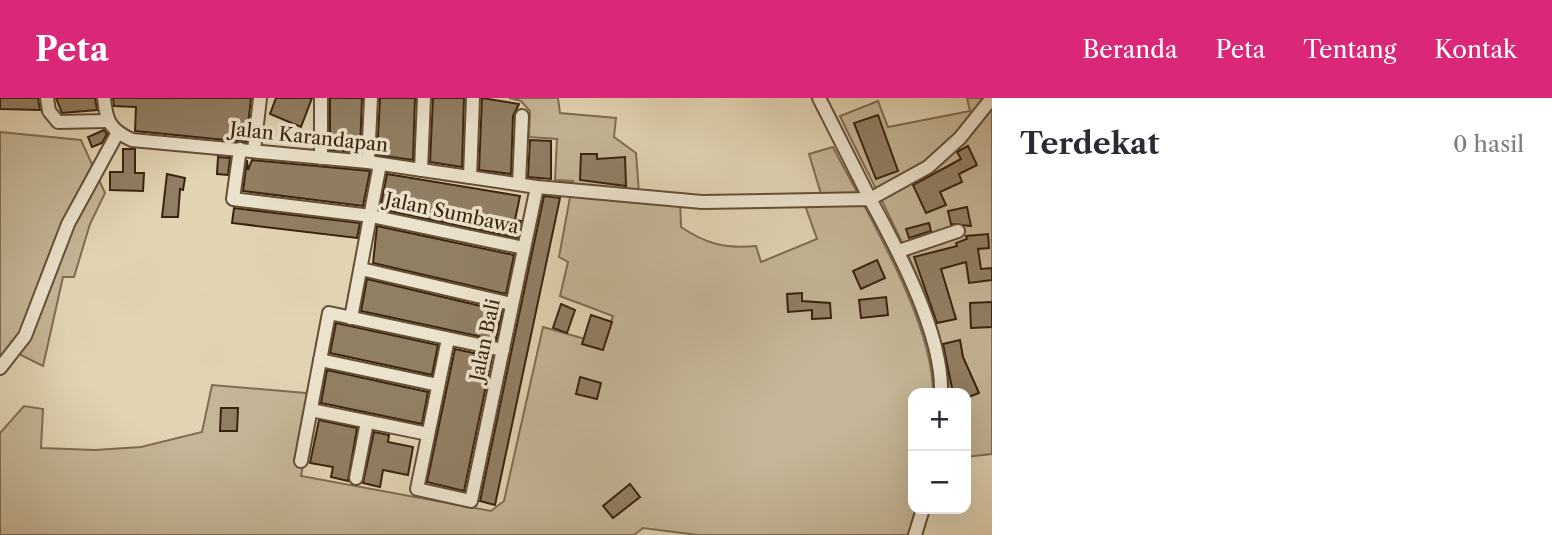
<!DOCTYPE html>
<html lang="id">
<head>
<meta charset="utf-8">
<style>
  body { margin:0; font-family:"Libre Caslon Text",serif; background:#f2f2f3; color:#2b2b33 }
  .controls { position:absolute; right:21px; bottom:21px; display:grid; overflow:hidden; border-radius:14px; box-shadow:0 7px 28px #0002 }
  .controls button { width:63px; height:63px; display:grid; place-items:center; padding:0; border:0; border-bottom:2px solid #e1e1e2; background:#fff; color:#2b2b33; font:35px sans-serif }
  .list { margin:0; padding:0; list-style:none }
  h2 { display:flex; justify-content:space-between; align-items:center; height:91px; margin:0; padding:0 28px; font-size:30px }
  h2 small { font-size:23px; font-weight:400; color:#7c7c81 }
  .map { position:relative; flex:none; width:992px; height:437px; overflow:hidden }
  header { display:flex; align-items:center; gap:42px; box-sizing:border-box; height:98px; padding:0 35px; background:#db2777; color:#fff }
  header strong { font-size:33px }
  nav { display:flex; gap:38px; margin-inline-start:auto; font-size:24px }
  main { display:flex }
  aside { flex:1; background:#fff }
  .map>svg:first-child { display:block }
</style>
</head>
<body>
<header>
<strong>Peta</strong>
<nav><a>Beranda</a><a>Peta</a><a>Tentang</a><a>Kontak</a></nav>
</header>
<main>
<div class="map">
<svg width="992" height="437" viewBox="0 0 992 437">
  <rect width="100%" height="100%" fill="#e2d4b3"/>
  <filter id="stains"><feTurbulence type="fractalNoise" baseFrequency=".00286" numOctaves="4"/><feColorMatrix values="0 0 0 0 .2 0 0 0 0 .09 0 0 0 0 .02 0 0 0 .5 -.17"/></filter>
  <radialGradient id="worn" r=".72"><stop offset=".6" stop-color="#630" stop-opacity="0"/><stop offset="1" stop-color="#630" stop-opacity=".3"/></radialGradient>
  <g fill="#c5b697" stroke="#806c52" stroke-width="2">
    <path d="M509 0H558L560 15 616 20 614 39 636 55 639 95 680 99 681 129C706 146 726 151 756 148L761 164 817 141 806 110 821 96 809 56 833 49C867 115 933 223 933 295H913V411H916L908 437H698L643 430 634 437H0V335L24 308 43 311 41 350 95 352 141 349 202 334 212 287 317 296 301 378 491 413 504 403 543 229 603 246 613 218 560 198 568 164 559 159 573 83 555 82 557 41 529 39 530 13 521 3Z"/>
    <path d="M967 0H992V356L966 359V295H949C950 220 873 90 840 18L878 3 888 29 970 13Z"/>
    <polygon points="0,34 81,42 105,95 90,126 74,179 63,179 43,268 9,251 0,262"/>
  </g>
  <g fill="#917f64" stroke="#3a230e" stroke-width="2">
    <polygon points="0,0 38,0 40,12 0,11"/>
    <polygon points="56,0 95,0 97,12 62,15"/>
    <polygon points="113,0 251,0 246,44 135,33 136,9 114,8"/>
    <polygon points="276,0 312,0 301,29 270,16"/>
    <polygon points="330,0 362,0 360,54 330,52"/>
    <polygon points="380,0 415,0 413,62 377,57"/>
    <polygon points="433,0 464,0 462,69 430,64"/>
    <polygon points="482,0 519,6 513,18 511,76 479,72"/>
    <polygon points="878,17 898,73 876,81 854,25"/>
    <polygon points="104,32 107,36 102,45 92,49 88,39"/>
    <polygon points="530,42 551,43 551,81 528,79"/>
    <polygon points="968,48 977,67 959,76 962,84 940,94 946,107 926,115 913,87 961,61 957,54"/>
    <polygon points="123,51 135,51 135,75 144,75 143,93 110,92 110,74 123,74"/>
    <polygon points="581,56 597,56 597,61 625,59 626,88 580,82"/>
    <polygon points="218,59 230,60 228,77 217,76"/>
    <polygon points="247,62 248,72 252,62 370,73 363,108 243,93"/>
    <polygon points="167,76 185,80 183,92 180,91 178,119 162,119"/>
    <polygon points="387,76 520,98 515,122 521,123 517,140 380,111"/>
    <polygon points="544,98 560,100 495,407 480,403"/>
    <polygon points="967,109 971,128 951,126 948,113"/>
    <polygon points="234,110 360,125 357,140 232,125"/>
    <polygon points="929,125 931,133 909,140 906,131"/>
    <polygon points="377,128 514,157 506,196 373,165"/>
    <polygon points="988,136 989,150 978,151 981,171 992,170 992,182 969,185 966,164 941,171 956,221 937,225 914,159 957,148 956,145 967,141 966,138"/>
    <polygon points="877,162 885,180 861,191 853,173"/>
    <polygon points="367,181 502,213 496,242 361,213"/>
    <polygon points="802,195 802,203 830,205 831,220 812,221 812,212 788,214 787,196"/>
    <polygon points="886,199 888,217 861,220 859,202"/>
    <polygon points="992,204 992,229 971,230 970,205"/>
    <polygon points="561,206 575,212 567,235 553,230"/>
    <polygon points="591,217 612,224 603,252 582,246"/>
    <polygon points="336,225 438,247 432,277 330,255"/>
    <polygon points="960,242 963,259 979,295 966,300 966,295 953,295 943,246"/>
    <polygon points="455,251 492,259 464,393 427,384"/>
    <polygon points="327,272 428,294 422,326 321,305"/>
    <polygon points="580,279 601,285 597,301 576,296"/>
    <polygon points="221,310 238,310 237,333 220,333"/>
    <polygon points="319,322 357,330 348,383 331,379 333,369 310,365"/>
    <polygon points="374,334 389,337 388,344 413,349 408,377 383,372 380,389 363,385"/>
    <polygon points="630,386 640,399 613,420 603,408"/>
  </g>
  <g fill="none" stroke-linecap="round" stroke-linejoin="round">
    <defs>
      <g id="street">
        <polyline points="47,0 49,13 58,24 106,23"/>
        <path d="M104 0C106 23 110 32 132 42L368 64 537 89 702 104 870 101C898 152 943 237 941 295"/>
        <polyline points="321,0 321,60"/>
        <polyline points="819,0 870,101 928,69 960,40 992,0"/>
        <polyline points="240,51 233,101 371,118 524,150"/>
        <polyline points="254,52 260,0"/>
        <polyline points="368,64 371,0"/>
        <polyline points="421,72 424,0"/>
        <polyline points="470,79 473,0"/>
        <polyline points="519,86 522,18"/>
        <polyline points="899,153 958,133"/>
        <polyline points="361,171 512,206"/>
        <polyline points="351,220 380,66"/>
        <polyline points="448,241 417,391 471,403 537,89"/>
        <polyline points="320,262 438,287"/>
        <polyline points="0,270 25,238 68,126 117,36"/>
        <polyline points="311,312 428,336"/>
        <polyline points="301,363 329,215 503,252"/>
        <polyline points="356,380 367,324"/>
        <polyline points="915,437 923,411"/>
      </g>
    </defs>
    <use href="#street" stroke="#644f37" stroke-width="16"/>
    <use href="#street" stroke="#ece3ce" stroke-width="12"/>
  </g>
  <g text-anchor="middle" dominant-baseline="central" stroke-width="7" stroke-linejoin="round" paint-order="stroke">
    <g font-size="19" fill="#3a230e" stroke="#ece3ce">
      <text transform="translate(309 39) rotate(6)">Jalan Karandapan</text>
      <text transform="translate(452 115) rotate(12)">Jalan Sumbawa</text>
      <text transform="translate(485 242) rotate(-78)">Jalan Bali</text>
    </g>
  </g>
  <rect width="100%" height="100%" filter="url(#stains)"/>
  <rect width="100%" height="100%" fill="url(#worn)"/>
</svg>
<div class="controls">
<button>+</button>
<button>−</button>
</div>
</div>
<aside>
<h2>Terdekat<small>0 hasil</small></h2>
<ul class="list">
</ul>
</aside>
</main>
</body>
</html>
